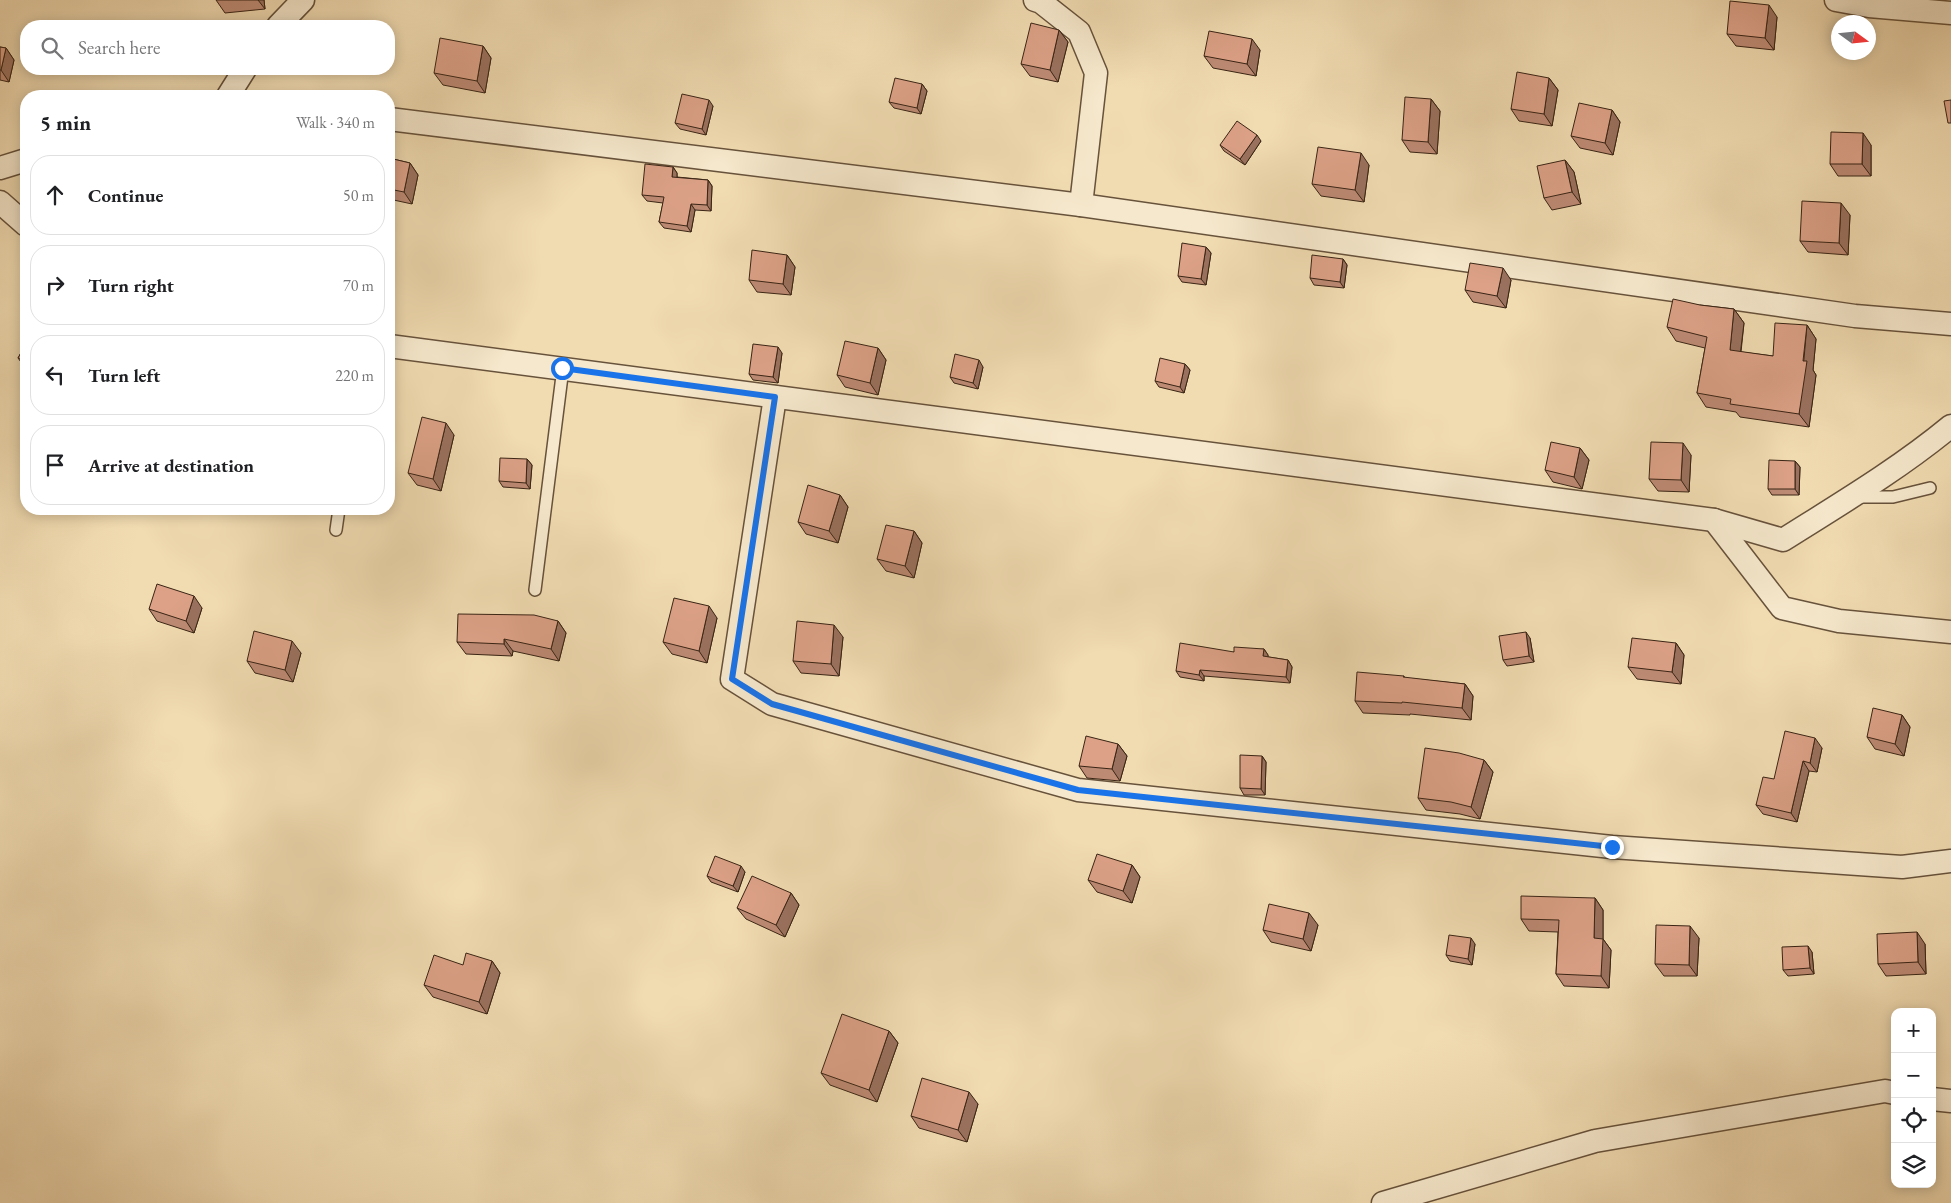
<!DOCTYPE html>
<html lang="en">
<head>
<meta charset="utf-8">
<style>
  body { margin:0; font-family:"EB Garamond",serif; background:#f6f6f6; color:#202124 }
  .controls { position:absolute; right:15px; bottom:15px; display:grid; overflow:hidden; border-radius:10px; box-shadow:0 2px 12px #0003 }
  .controls button { width:45px; height:45px; display:grid; place-items:center; padding:0; border:0; border-bottom:1px solid #e0e0e0; background:#fff; color:#202124; font:25px sans-serif }
  .compass { position:absolute; left:1831px; top:15px; width:45px; height:45px; border-radius:50%; background:#fff; box-shadow:0 2px 12px #0003; rotate:105deg }
  .stop { position:absolute; width:15px; height:15px; margin:-11px; border:4px solid #1a73e8; border-radius:50%; background:#fff }
  .stop.end { background:#1a73e8; border-color:#fff; box-shadow:0 1px 5px #0008 }
  .list { margin:0; padding:0; list-style:none }
  h2 { display:flex; justify-content:space-between; align-items:center; height:65px; margin:0; padding:0 20px; font-size:21px }
  h2 small { font-size:16px; font-weight:400; color:#757577 }
  .list li { display:grid; grid-template-columns:32px 1fr auto; gap:15px; align-items:center; box-sizing:border-box; height:80px; margin:0 10px 10px; padding:0 10px; border:1px solid #e0e0e0; border-radius:20px }
  .list b { display:block; font-size:19px; white-space:nowrap }
  .list em { font-size:16px; font-style:normal; color:#757577 }
  .icon { flex:none; width:28px; height:28px; fill:none; stroke:currentColor; stroke-width:2; stroke-linecap:round; stroke-linejoin:round }
  .map { position:relative; flex:none; width:1951px; height:1203px; overflow:hidden }
  .search { position:absolute; background:#fff; box-shadow:0 2px 12px #0003; left:20px; top:20px; width:375px; height:55px; display:flex; align-items:center; gap:12px; box-sizing:border-box; padding:0 18px; border-radius:20px; color:#757577; font-size:19px }
  .panel { position:absolute; background:#fff; box-shadow:0 2px 12px #0003; left:20px; top:90px; width:375px; height:425px; border-radius:20px }
  .map>svg:first-child { display:block }
</style>
</head>
<body>
<div class="map">
<svg width="1951" height="1203" viewBox="0 0 1951 1203">
  <rect width="100%" height="100%" fill="#f1dbb1"/>
  <filter id="stains"><feTurbulence type="fractalNoise" baseFrequency=".004" numOctaves="4"/><feColorMatrix values="0 0 0 0 .2 0 0 0 0 .09 0 0 0 0 .02 0 0 0 .5 -.17"/></filter>
  <radialGradient id="worn" r=".72"><stop offset=".6" stop-color="#630" stop-opacity="0"/><stop offset="1" stop-color="#630" stop-opacity=".3"/></radialGradient>
  <g fill="none" stroke-linecap="round" stroke-linejoin="round">
    <defs>
      <g id="service">
        <polyline points="1858,497 1893,497 1930,488"/>
        <polyline points="336,530 339,509"/>
        <polyline points="535,590 563,368"/>
      </g>
      <g id="minor">
        <polyline points="1035,0 1041,2 1079,32 1096,73 1081,205"/>
        <polyline points="1836,0 1869,6 1951,13"/>
        <polyline points="278,26 303,0"/>
        <polyline points="228,96 245,69"/>
        <polyline points="389,119 1081,205 1855,316 1951,324"/>
        <polyline points="0,168 26,160"/>
        <polyline points="0,202 26,225"/>
        <path d="M389 346 1714 520 1783 540C1840 504 1899 469 1951 426"/>
        <polyline points="775,397 732,679 772,704 1078,790 1612,847 1902,867 1951,861"/>
        <polyline points="1714,520 1782,608 1839,621 1951,632"/>
        <polyline points="1932,1099 1951,1101"/>
        <polyline points="1383,1203 1595,1141 1885,1091 1895,1093"/>
      </g>
    </defs>
    <use href="#service" stroke="#67523b" stroke-width="14"/>
    <use href="#minor" stroke="#67523b" stroke-width="25"/>
    <use href="#service" stroke="#f6e8cc" stroke-width="11"/>
    <use href="#minor" stroke="#f6e8cc" stroke-width="22"/>
  </g>
  <g fill="#bd8a74" stroke="#392414">
    <polygon points="216,0 264,0 265,9 225,13"/>
    <polygon points="1777,17 1774,50 1736,46 1727,34"/>
    <polygon points="1059,30 1068,42 1058,82 1030,76 1021,64"/>
    <polygon points="483,46 491,58 485,93 443,85 434,73"/>
    <polygon points="0,47 6,48 14,60 9,82 0,80"/>
    <polygon points="1260,50 1256,76 1213,68 1204,56"/>
    <polygon points="1549,78 1558,90 1552,126 1519,121 1511,109"/>
    <polygon points="922,84 927,91 921,114 894,108 889,102"/>
    <polygon points="1431,99 1440,111 1437,154 1410,152 1402,140"/>
    <polygon points="713,106 706,135 680,129 675,123"/>
    <polygon points="1612,110 1620,122 1613,155 1580,148 1571,136"/>
    <polygon points="1261,141 1245,165 1224,151 1220,145"/>
    <polygon points="1871,145 1871,176 1838,176 1830,164"/>
    <polygon points="389,158 410,163 418,175 412,204 389,199"/>
    <polygon points="1565,160 1574,172 1581,204 1552,210 1544,198"/>
    <polygon points="1369,165 1364,202 1321,196 1312,184"/>
    <polygon points="673,167 677,173 677,177 708,180 712,186 711,211 695,210 691,232 664,228 659,222 663,203 647,201 642,195"/>
    <polygon points="1850,215 1848,255 1808,252 1800,241"/>
    <polygon points="1206,247 1211,253 1206,285 1182,282 1178,276"/>
    <polygon points="787,255 795,267 791,295 757,292 749,280"/>
    <polygon points="1343,259 1347,265 1344,288 1314,285 1310,278"/>
    <polygon points="1511,280 1506,308 1473,302 1465,290"/>
    <polygon points="1700,305 1734,309 1744,323 1741,352 1773,356 1807,325 1816,339 1813,370 1816,375 1809,427 1740,417 1736,412 1706,407 1697,393 1705,348 1676,341 1667,327"/>
    <polygon points="26,344 26,369 18,358"/>
    <polygon points="878,348 886,360 878,395 845,387 837,375"/>
    <polygon points="782,353 778,383 753,380 749,374"/>
    <polygon points="1185,364 1190,370 1184,393 1159,387 1155,381"/>
    <polygon points="983,367 978,389 954,383 950,377"/>
    <polygon points="454,435 441,491 417,485 408,473"/>
    <polygon points="1580,448 1589,460 1582,489 1553,482 1545,470"/>
    <polygon points="1691,455 1689,492 1658,491 1649,479"/>
    <polygon points="527,459 532,465 530,489 503,487 499,481"/>
    <polygon points="1795,461 1800,467 1799,495 1772,495 1768,489"/>
    <polygon points="840,495 848,507 838,543 806,534 798,522"/>
    <polygon points="914,531 922,543 914,578 886,571 877,559"/>
    <polygon points="202,608 194,633 157,621 149,609"/>
    <polygon points="717,618 707,663 672,654 663,642"/>
    <polygon points="558,621 566,633 559,661 513,651 512,656 466,654 457,642"/>
    <polygon points="843,637 839,676 801,673 793,661"/>
    <polygon points="1530,638 1534,662 1507,666 1503,660"/>
    <polygon points="1676,643 1684,655 1681,684 1637,679 1628,667"/>
    <polygon points="1264,649 1268,655 1268,657 1288,660 1292,667 1290,683 1204,676 1204,681 1180,677 1176,671 1234,652"/>
    <polygon points="301,653 293,682 255,673 247,661"/>
    <polygon points="1404,676 1405,678 1465,684 1473,696 1471,720 1410,714 1410,715 1363,713 1355,701"/>
    <polygon points="1902,715 1910,727 1904,756 1875,749 1867,737"/>
    <polygon points="1118,744 1127,756 1120,781 1087,778 1079,766"/>
    <polygon points="1822,748 1817,772 1809,771 1797,822 1763,814 1756,805 1774,779"/>
    <polygon points="1262,756 1266,762 1265,795 1244,795 1240,788"/>
    <polygon points="1484,760 1493,772 1480,819 1460,814 1426,810 1418,798"/>
    <polygon points="1132,865 1140,877 1132,903 1097,892 1088,880"/>
    <polygon points="745,872 738,892 711,882 707,876"/>
    <polygon points="791,893 799,905 785,937 746,919 737,908"/>
    <polygon points="1595,898 1603,910 1603,939 1611,950 1609,988 1564,986 1556,974 1558,932 1529,931 1521,919"/>
    <polygon points="1318,925 1311,951 1271,942 1263,930"/>
    <polygon points="1699,938 1697,976 1664,976 1655,964"/>
    <polygon points="1475,944 1472,965 1450,961 1446,955"/>
    <polygon points="1925,944 1926,974 1886,976 1878,964"/>
    <polygon points="1812,952 1814,974 1788,976 1783,970"/>
    <polygon points="492,961 500,973 487,1014 433,997 424,985"/>
    <polygon points="889,1031 898,1043 877,1102 830,1085 821,1073"/>
    <polygon points="978,1104 967,1142 919,1128 911,1116"/>
  </g>
  <g fill="#9a715e" stroke="#392414">
    <polygon points="258,0 264,0 265,9"/>
    <polygon points="1769,5 1777,17 1774,50 1765,38"/>
    <polygon points="1059,30 1068,42 1058,82 1050,70"/>
    <polygon points="1252,39 1260,50 1256,76 1247,64"/>
    <polygon points="483,46 491,58 485,93 477,81"/>
    <polygon points="6,48 14,60 9,82 1,70"/>
    <polygon points="1549,78 1558,90 1552,126 1544,114"/>
    <polygon points="922,84 927,91 921,114 917,108"/>
    <polygon points="1431,99 1440,111 1437,154 1428,142"/>
    <polygon points="709,100 713,106 706,135 702,129"/>
    <polygon points="1612,110 1620,122 1613,155 1605,143"/>
    <polygon points="1863,133 1871,145 1871,176 1862,164"/>
    <polygon points="1257,135 1261,141 1245,165 1240,159"/>
    <polygon points="1361,153 1369,165 1364,202 1355,190"/>
    <polygon points="1565,160 1574,172 1581,204 1572,192"/>
    <polygon points="410,163 418,175 412,204 404,192"/>
    <polygon points="673,167 677,173 677,183 672,177"/>
    <polygon points="708,180 712,186 711,211 707,205"/>
    <polygon points="1841,203 1850,215 1848,255 1839,243"/>
    <polygon points="691,204 695,210 691,232 687,226"/>
    <polygon points="1206,247 1211,253 1206,285 1201,279"/>
    <polygon points="787,255 795,267 791,295 783,284"/>
    <polygon points="1343,259 1347,265 1344,288 1340,282"/>
    <polygon points="1503,268 1511,280 1506,308 1497,296"/>
    <polygon points="1734,309 1744,323 1739,364 1730,350"/>
    <polygon points="1807,325 1816,339 1813,370 1816,375 1809,427 1799,414"/>
    <polygon points="778,347 782,353 778,383 773,377"/>
    <polygon points="878,348 886,360 878,395 870,383"/>
    <polygon points="979,360 983,367 978,389 973,383"/>
    <polygon points="1185,364 1190,370 1184,393 1180,387"/>
    <polygon points="446,423 454,435 441,491 433,479"/>
    <polygon points="1683,443 1691,455 1689,492 1681,480"/>
    <polygon points="1580,448 1589,460 1582,489 1574,477"/>
    <polygon points="527,459 532,465 530,489 526,483"/>
    <polygon points="1795,461 1800,467 1799,495 1795,489"/>
    <polygon points="840,495 848,507 838,543 829,531"/>
    <polygon points="914,531 922,543 914,578 905,566"/>
    <polygon points="194,596 202,608 194,633 186,621"/>
    <polygon points="709,606 717,618 707,663 699,651"/>
    <polygon points="558,621 566,633 559,661 551,649"/>
    <polygon points="834,625 843,637 839,676 831,664"/>
    <polygon points="1526,632 1530,638 1534,662 1529,656"/>
    <polygon points="504,639 513,651 512,656 504,644"/>
    <polygon points="292,641 301,653 293,682 285,670"/>
    <polygon points="1676,643 1684,655 1681,684 1672,672"/>
    <polygon points="1264,649 1268,655 1267,662 1263,656"/>
    <polygon points="1288,660 1292,667 1290,683 1286,677"/>
    <polygon points="1200,670 1204,676 1204,681 1199,675"/>
    <polygon points="1465,684 1473,696 1471,720 1462,708"/>
    <polygon points="1902,715 1910,727 1904,756 1895,744"/>
    <polygon points="1815,738 1822,748 1817,772 1810,763"/>
    <polygon points="1118,744 1127,756 1120,781 1112,769"/>
    <polygon points="1262,756 1266,762 1265,795 1261,789"/>
    <polygon points="1484,760 1493,772 1480,819 1471,807"/>
    <polygon points="1803,761 1809,771 1797,822 1791,813"/>
    <polygon points="1132,865 1140,877 1132,903 1123,891"/>
    <polygon points="741,866 745,872 738,892 733,886"/>
    <polygon points="791,893 799,905 785,937 776,925"/>
    <polygon points="1595,898 1603,910 1603,939 1611,950 1609,988 1601,976 1594,938"/>
    <polygon points="1309,913 1318,925 1311,951 1303,939"/>
    <polygon points="1690,926 1699,938 1697,976 1689,965"/>
    <polygon points="1917,932 1925,944 1926,974 1918,962"/>
    <polygon points="1471,938 1475,944 1472,965 1468,959"/>
    <polygon points="1808,946 1812,952 1814,974 1810,968"/>
    <polygon points="492,961 500,973 487,1014 479,1002"/>
    <polygon points="889,1031 898,1043 877,1102 869,1090"/>
    <polygon points="969,1092 978,1104 967,1142 958,1130"/>
  </g>
  <g fill="#dca187" stroke="#392414">
    <polygon points="1730,1 1769,5 1765,38 1727,34"/>
    <polygon points="1031,23 1059,30 1050,70 1021,64"/>
    <polygon points="1209,31 1252,39 1247,64 1204,56"/>
    <polygon points="440,38 483,46 477,81 434,73"/>
    <polygon points="0,47 6,48 1,70 0,70"/>
    <polygon points="1517,72 1549,78 1544,114 1511,109"/>
    <polygon points="895,78 922,84 917,108 889,102"/>
    <polygon points="682,94 709,100 702,129 675,123"/>
    <polygon points="1405,97 1431,99 1428,142 1402,140"/>
    <polygon points="1951,100 1951,123 1948,123 1944,101"/>
    <polygon points="1579,103 1612,110 1605,143 1571,136"/>
    <polygon points="1237,121 1257,135 1240,159 1220,145"/>
    <polygon points="1831,132 1863,133 1862,164 1830,164"/>
    <polygon points="1318,147 1361,153 1355,190 1312,184"/>
    <polygon points="389,158 410,163 404,192 389,189"/>
    <polygon points="1565,160 1572,192 1544,198 1537,166"/>
    <polygon points="645,164 673,167 672,177 708,180 707,205 691,204 687,226 659,222 664,197 642,195"/>
    <polygon points="1802,201 1841,203 1839,243 1800,241"/>
    <polygon points="1182,243 1206,247 1201,279 1178,276"/>
    <polygon points="752,250 787,255 783,284 749,280"/>
    <polygon points="1312,255 1343,259 1340,282 1310,278"/>
    <polygon points="1470,263 1503,268 1497,296 1465,290"/>
    <polygon points="1673,299 1700,305 1734,309 1730,350 1773,356 1775,323 1807,325 1803,361 1807,361 1799,414 1730,404 1731,399 1697,393 1707,337 1667,327"/>
    <polygon points="845,341 878,348 870,383 837,375"/>
    <polygon points="26,344 26,362 18,358"/>
    <polygon points="753,344 778,347 773,377 749,374"/>
    <polygon points="955,354 979,360 973,383 950,377"/>
    <polygon points="1160,358 1185,364 1180,387 1155,381"/>
    <polygon points="422,417 446,423 433,479 408,473"/>
    <polygon points="1551,442 1580,448 1574,477 1545,470"/>
    <polygon points="1651,442 1683,443 1681,480 1649,479"/>
    <polygon points="500,458 527,459 526,483 499,481"/>
    <polygon points="1769,460 1795,461 1795,489 1768,489"/>
    <polygon points="808,485 840,495 829,531 798,522"/>
    <polygon points="886,525 914,531 905,566 877,559"/>
    <polygon points="157,584 194,596 186,621 149,609"/>
    <polygon points="674,598 709,606 699,651 663,642"/>
    <polygon points="458,614 534,615 558,621 551,649 504,639 504,644 457,642"/>
    <polygon points="797,621 834,625 831,664 793,661"/>
    <polygon points="254,631 292,641 285,670 247,661"/>
    <polygon points="1526,632 1529,656 1503,660 1499,636"/>
    <polygon points="1632,638 1676,643 1672,672 1628,667"/>
    <polygon points="1180,643 1234,652 1234,647 1264,649 1263,656 1288,660 1286,677 1200,670 1199,675 1176,671"/>
    <polygon points="1357,672 1404,676 1403,677 1465,684 1462,708 1402,702 1402,703 1355,701"/>
    <polygon points="1873,708 1902,715 1895,744 1867,737"/>
    <polygon points="1785,731 1815,738 1810,763 1803,761 1791,813 1756,805 1763,777 1774,779"/>
    <polygon points="1086,736 1118,744 1112,769 1079,766"/>
    <polygon points="1425,748 1459,753 1484,760 1471,807 1451,802 1418,798"/>
    <polygon points="1240,755 1262,756 1261,789 1240,788"/>
    <polygon points="1097,854 1132,865 1123,891 1088,880"/>
    <polygon points="715,856 741,866 733,886 707,876"/>
    <polygon points="752,876 791,893 776,925 737,908"/>
    <polygon points="1521,896 1595,898 1594,938 1603,939 1601,976 1556,974 1559,920 1521,919"/>
    <polygon points="1269,904 1309,913 1303,939 1263,930"/>
    <polygon points="1656,925 1690,926 1689,965 1655,964"/>
    <polygon points="1917,932 1918,962 1878,964 1877,934"/>
    <polygon points="1449,935 1471,938 1468,959 1446,955"/>
    <polygon points="1808,946 1810,968 1783,970 1782,947"/>
    <polygon points="466,953 492,961 479,1002 424,985 434,955 463,965"/>
    <polygon points="842,1014 889,1031 869,1090 821,1073"/>
    <polygon points="922,1078 969,1092 958,1130 911,1116"/>
  </g>
  <g fill="none" stroke-linecap="round" stroke-linejoin="round">
    <polyline stroke="#1a73e8" stroke-width="6" points="562,368 775,397 732,679 772,704 1078,790 1612,847"/>
  </g>
  <rect width="100%" height="100%" filter="url(#stains)"/>
  <rect width="100%" height="100%" fill="url(#worn)"/>
</svg>
<div class="controls">
<button>+</button>
<button>−</button>
<button><svg class="icon" aria-label="locate" viewBox="0 0 24 24"><circle cx="12" cy="12" r="6"/><path d="M12 2v4M12 18v4M2 12h4M18 12h4"/></svg></button>
<button><svg class="icon" aria-label="layers" viewBox="0 0 24 24"><path d="M12 4l9 5-9 5-9-5zM3 14l9 5 9-5"/></svg></button>
</div>
<svg class="compass" viewBox="-18 -18 36 36"><path d="M0-13l5 13h-10z" fill="#e53935"/><path d="M0 13l5-13h-10z" fill="#757577"/></svg>
<div class="stop" style="left:562px;top:368px"></div>
<div class="stop end" style="left:1612px;top:847px"></div>
<div class="search"><svg class="icon" aria-label="search" viewBox="0 0 24 24"><circle cx="10" cy="10" r="6"/><path d="M15 15l6 6"/></svg>Search here</div>
<section class="panel">
<h2>5 min<small>Walk · 340 m</small></h2>
<ul class="list">
<li><svg class="icon" aria-label="ahead" viewBox="0 0 24 24"><path d="M12 20V5M6 11l6-6 6 6"/></svg><div><b>Continue</b></div><em>50 m</em></li>
<li><svg class="icon" aria-label="right" viewBox="0 0 24 24"><path d="M7 20v-9h11M14 6l5 5-5 5"/></svg><div><b>Turn right</b></div><em>70 m</em></li>
<li><svg class="icon" aria-label="left" viewBox="0 0 24 24"><path d="M17 20v-9H6M10 6l-5 5 5 5"/></svg><div><b>Turn left</b></div><em>220 m</em></li>
<li><svg class="icon" aria-label="arrive" viewBox="0 0 24 24"><path d="M6 21V4h12l-3 4 3 4H6"/></svg><div><b>Arrive at destination</b></div></li>
</ul>
</section>
</div>
</body>
</html>
